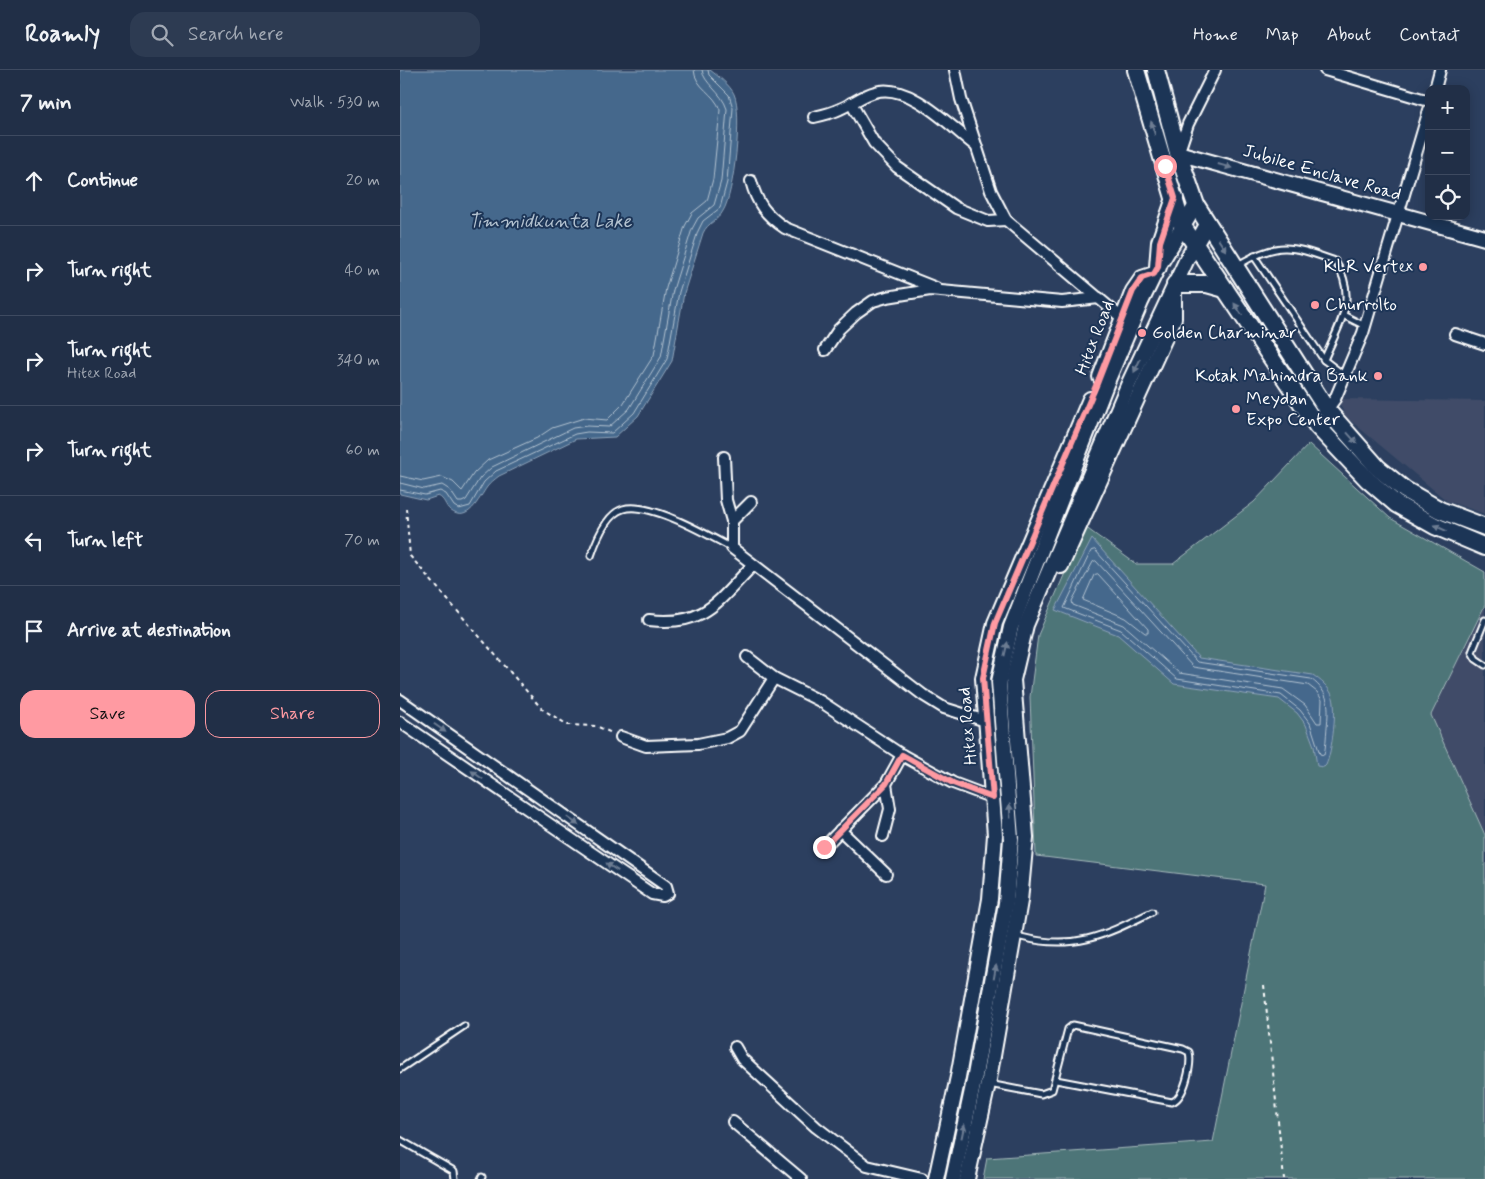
<!DOCTYPE html>
<html lang="en">
<head>
<meta charset="utf-8">
<style>
  body { margin:0; font-family:Mynerve,sans-serif; background:#2d3b52; color:#f1f3f6 }
  .controls { position:absolute; right:15px; top:15px; display:grid; overflow:hidden; border-radius:10px; box-shadow:0 2px 12px #0003 }
  .controls button { width:45px; height:45px; display:grid; place-items:center; padding:0; border:0; border-bottom:1px solid #3e4a60; background:#212f47; color:#f1f3f6; font:25px sans-serif }
  .stop { position:absolute; width:15px; height:15px; margin:-11px; border:4px solid #ff9aa2; border-radius:50%; background:#fff }
  .stop.end { background:#ff9aa2; border-color:#fff; box-shadow:0 1px 5px #0008 }
  .list { margin:0; padding:0; list-style:none }
  h2 { display:flex; justify-content:space-between; align-items:center; height:65px; margin:0; padding:0 20px; font-size:21px }
  h2 small { font-size:16px; font-weight:400; color:#a2a9b4 }
  .list li { display:grid; grid-template-columns:32px 1fr auto; gap:15px; align-items:center; box-sizing:border-box; height:90px; padding:0 20px; border-top:1px solid #3e4a60 }
  .list b { display:block; font-size:19px; white-space:nowrap }
  .list p { margin:0; font-size:16px; white-space:nowrap; color:#a2a9b4 }
  .list em { font-size:16px; font-style:normal; color:#a2a9b4 }
  .actions { display:flex; gap:10px; padding:15px 20px }
  .actions a { flex:1; padding:11px 0; border:1px solid #ff9aa2; border-radius:15px; text-align:center; font-size:18px; color:#ff9aa2 }
  .actions .main { background:#ff9aa2; color:#111 }
  .icon { flex:none; width:28px; height:28px; fill:none; stroke:currentColor; stroke-width:2; stroke-linecap:round; stroke-linejoin:round }
  .map { position:relative; flex:none; width:1085px; height:1109px; overflow:hidden }
  header { display:flex; align-items:center; gap:30px; box-sizing:border-box; height:70px; padding:0 25px; background:#212f47; border-bottom:1px solid #3e4a60 }
  header strong { font-size:24px }
  nav { display:flex; gap:28px; margin-inline-start:auto; font-size:18px }
  .search { width:350px; height:45px; background:#2d3b52; display:flex; align-items:center; gap:12px; box-sizing:border-box; padding:0 18px; border-radius:15px; color:#a2a9b4; font-size:19px }
  main { display:flex }
  aside { flex:1; background:#212f47 }
  .map>svg:first-child { display:block }
</style>
</head>
<body>
<header>
<strong>Roamly</strong>
<div class="search"><svg class="icon" aria-label="search" viewBox="0 0 24 24"><circle cx="10" cy="10" r="6"/><path d="M15 15l6 6"/></svg>Search here</div>
<nav><a>Home</a><a>Map</a><a>About</a><a>Contact</a></nav>
</header>
<main>
<aside>
<h2>7 min<small>Walk · 530 m</small></h2>
<ul class="list">
<li><svg class="icon" aria-label="ahead" viewBox="0 0 24 24"><path d="M12 20V5M6 11l6-6 6 6"/></svg><div><b>Continue</b></div><em>20 m</em></li>
<li><svg class="icon" aria-label="right" viewBox="0 0 24 24"><path d="M7 20v-9h11M14 6l5 5-5 5"/></svg><div><b>Turn right</b></div><em>40 m</em></li>
<li><svg class="icon" aria-label="right" viewBox="0 0 24 24"><path d="M7 20v-9h11M14 6l5 5-5 5"/></svg><div><b>Turn right</b><p>Hitex Road</p></div><em>340 m</em></li>
<li><svg class="icon" aria-label="right" viewBox="0 0 24 24"><path d="M7 20v-9h11M14 6l5 5-5 5"/></svg><div><b>Turn right</b></div><em>60 m</em></li>
<li><svg class="icon" aria-label="left" viewBox="0 0 24 24"><path d="M17 20v-9H6M10 6l-5 5 5 5"/></svg><div><b>Turn left</b></div><em>70 m</em></li>
<li><svg class="icon" aria-label="arrive" viewBox="0 0 24 24"><path d="M6 21V4h12l-3 4 3 4H6"/></svg><div><b>Arrive at destination</b></div></li>
</ul>
<div class="actions"><a class="main">Save</a><a>Share</a></div>
</aside>
<div class="map">
<svg width="1085" height="1109" viewBox="0 0 1085 1109">
  <rect width="100%" height="100%" fill="#2c3f5f"/>
  <filter id="ink" filterUnits="userSpaceOnUse"><feTurbulence type="fractalNoise" baseFrequency=".02" numOctaves="2"/><feDisplacementMap in="SourceGraphic" scale="10" xChannelSelector="R" yChannelSelector="G"/><feConvolveMatrix kernelMatrix="1 2 1 2 8 2 1 2 1" color-interpolation-filters="sRGB"/></filter>
  <g filter="url(#ink)">
    <g fill="#3f4c68">
      <polygon points="938,329 1085,331 1085,444 1047,431 945,346"/>
      <polygon points="1085,535 1085,765 1031,645"/>
    </g>
    <polygon fill="#4e7578" stroke="#a6babc" points="909,374 990,448 1085,502 1085,535 1031,645 1085,765 1085,1109 583,1109 587,1088 813,1072 865,814 636,786 630,627 638,565 685,457 736,494 773,494 854,432"/>
    <g fill="#44688c" stroke="#8fa4ba">
      <path d="M0 0H310C318 6 330 15 334 24 343 43 334 124 323 141 318 151 308 152 303 163L284 223 272 291 238 346 215 367 176 369 99 406C95 409 90 413 87 417 79 428 68 455 50 440 45 436 45 429 38 426L26 430 0 424Z"/>
      <path d="M692 469 799 588 913 605C921 611 928 616 932 625 938 637 932 682 926 695L924 697 917 696 914 676 906 655 897 643 879 629 774 614 718 565 655 540Z"/>
    </g>
    <g fill="none" stroke-linecap="round" stroke-linejoin="round">
      <g stroke="#b4c3d1" stroke-width="1">
        <path d="M0 406 23 411 42 407 53 412 62 421 74 403 88 390 137 368 152 358 184 348 207 350 223 334 254 285 266 218 285 156 292 143 307 131 313 109 320 40C315 23 295 18 294 0"/>
        <path d="M0 413 24 419 42 415 50 420 58 432H62L66 430 80 408 92 397 173 358 187 356 209 357 229 339 261 287 273 220 292 159 298 148 314 135 321 111 327 39C322 22 303 13 302 0"/>
        <polyline points="0,420 25,425 40,421 46,424 54,436 59,439 70,436 84,412 96,401 175,364 187,362 212,363 234,343 267,289 279,222 298,161 303,151 320,138 327,112 333,38 329,25 309,5 308,0"/>
        <path d="M695 480 797 592 911 609C930 623 929 636 927 657 926 667 926 676 924 685L920 684 910 653 900 640 881 625 777 609 721 560 664 538 691 481Z"/>
        <polygon points="696,491 793,597 908,615 917,622 922,630 921,653 917,653 905,635 883,619 779,603 724,555 673,535 672,531 693,492"/>
        <polygon points="698,504 748,559 748,563 745,563 726,548 683,530 694,505"/>
      </g>
      <defs>
        <g id="lane">
          <polyline points="854,186 924,290 945,306"/>
          <path d="M838 195C880 170 892 176 935 191 959 228 939 254 924 290"/>
          <polyline points="943,245 965,256"/>
          <path d="M191 486C196 471 206 444 223 439 249 431 308 465 332 478"/>
          <polyline points="1085,550 1072,582 1076,589 1085,595"/>
          <path d="M621 867C675 881 705 865 752 842"/>
          <polyline points="0,999 64,956"/>
          <path d="M594 1015 641 1024 652 1020 668 959 673 955 783 979 789 982C792 994 785 1027 772 1032L656 1010"/>
          <polyline points="0,1070 54,1101 55,1109"/>
          <polyline points="81,1109 82,1107"/>
        </g>
        <g id="street">
          <polyline points="555,0 561,29 591,121 606,150 722,248"/>
          <polyline points="925,0 1029,31"/>
          <polyline points="1035,19 1040,0"/>
          <polyline points="451,33 474,73 497,97 556,138 588,151 606,150"/>
          <path d="M414 47C423 45 432 43 440 39 452 34 463 25 475 22 509 12 550 56 576 76"/>
          <polyline points="779,81 788,54 815,0"/>
          <path d="M351 111C357 134 366 145 385 158L536 218"/>
          <polyline points="1055,264 1085,274"/>
          <polyline points="425,280 439,259 456,243 473,231 487,227 530,220 662,232 699,228"/>
          <polyline points="927,340 935,329 963,263 1029,40"/>
          <polyline points="324,387 326,430 332,451"/>
          <polyline points="351,432 332,451 332,478 523,625 544,638 586,651"/>
          <path d="M249 550C305 557 318 531 353 495"/>
          <polyline points="347,587 374,608"/>
          <polyline points="0,630 266,816 268,823 263,826 252,824 0,652"/>
          <polyline points="221,667 246,676 298,674 327,668 340,661 374,608 420,631 502,685 553,713 593,728"/>
          <polyline points="440,760 486,804"/>
          <polyline points="483,766 490,739 486,714 502,685"/>
          <polyline points="424,777 486,714"/>
          <polyline points="335,977 342,989 416,1057 467,1096 522,1109"/>
          <polyline points="333,1052 401,1109"/>
        </g>
        <g id="secondary">
          <polyline points="778,83 1085,168"/>
          <polyline points="700,307 733,221 742,208 754,204"/>
          <polyline points="661,496 774,248 774,220"/>
          <polyline points="536,1109 558,1007 590,829 595,765 583,608 595,553 690,329"/>
          <polyline points="553,1109 574,1011 606,833 611,769 599,612 611,557 707,312 741,232 758,197 796,135"/>
          <polyline points="567,1109 589,1009 620,831 626,767 613,610 626,555 729,313 787,189 808,153"/>
        </g>
        <g id="primary">
          <polyline points="736,0 782,155 917,356 968,410 996,434 1035,456 1085,477"/>
          <polyline points="756,0 778,83 796,135 927,340 978,398 1005,420 1040,440 1085,457"/>
          <polyline points="758,197 760,172 775,128"/>
          <polyline points="775,214 807,214 825,219"/>
        </g>
      </defs>
      <use href="#lane" stroke="#fff" stroke-width="9"/>
      <use href="#street" stroke="#fff" stroke-width="14"/>
      <use href="#secondary" stroke="#fff" stroke-width="18"/>
      <use href="#primary" stroke="#fff" stroke-width="20"/>
      <g stroke="#fff" stroke-width="2" stroke-dasharray="4 4" stroke-linecap="butt">
        <polyline points="6,438 10,486 142,639 168,655 196,656 212,663"/>
        <polyline points="864,915 884,1109"/>
      </g>
      <use href="#lane" stroke="#1d3557" stroke-width="5"/>
      <use href="#street" stroke="#1d3557" stroke-width="10"/>
      <use href="#secondary" stroke="#1d3557" stroke-width="14"/>
      <use href="#primary" stroke="#1d3557" stroke-width="16"/>
    </g>
    <defs><path id="oneway-solid" d="M-6-.8H1V-3.2L6.5 0L1 3.2V.8H-6Z" transform="scale(1.25)"/></defs>
    <g fill="#6c7c92">
      <use href="#oneway-solid" transform="translate(753 58) rotate(-107)"/>
      <use href="#oneway-solid" transform="translate(825 96) rotate(16)"/>
      <use href="#oneway-solid" transform="translate(822 175) rotate(57)"/>
      <use href="#oneway-solid" transform="translate(838 239) rotate(-124)"/>
      <use href="#oneway-solid" transform="translate(737 296) rotate(115)"/>
      <use href="#oneway-solid" transform="translate(952 368) rotate(48)"/>
      <use href="#oneway-solid" transform="translate(1040 458) rotate(-156)"/>
      <use href="#oneway-solid" transform="translate(606 579) rotate(-77)"/>
      <use href="#oneway-solid" transform="translate(40 658) rotate(35)"/>
      <use href="#oneway-solid" transform="translate(77 705) rotate(-145)"/>
      <use href="#oneway-solid" transform="translate(610 741) rotate(-93)"/>
      <use href="#oneway-solid" transform="translate(173 751) rotate(35)"/>
      <use href="#oneway-solid" transform="translate(212 797) rotate(-146)"/>
      <use href="#oneway-solid" transform="translate(595 902) rotate(-80)"/>
      <use href="#oneway-solid" transform="translate(563 1061) rotate(-78)"/>
    </g>
  </g>
  <g fill="none" stroke-linecap="round" stroke-linejoin="round" filter="url(#ink)">
    <polyline stroke="#ff9aa2" stroke-width="6" points="424,777 486,714 502,685 553,713 593,728 583,608 595,553 698,311 733,221 742,208 754,204 758,197 760,172 775,128 765,96"/>
  </g>
  <g fill="#ff9aa2" stroke="#1d3557" stroke-width="2">
    <circle cx="1023" cy="197" r="5"/>
    <circle cx="915" cy="235" r="5"/>
    <circle cx="742" cy="263" r="5"/>
    <circle cx="978" cy="306" r="5"/>
    <circle cx="836" cy="339" r="5"/>
  </g>
  <g text-anchor="middle" dominant-baseline="central" stroke-width="4" stroke-linejoin="round" paint-order="stroke">
    <g font-size="18" fill="#fff" stroke="#1d3557">
      <text transform="translate(922 103) rotate(16)">Jubilee Enclave Road</text>
      <text transform="translate(695 268) rotate(-69)">Hitex Road</text>
      <text transform="translate(568 656) rotate(-95)">Hitex Road</text>
    </g>
    <g font-size="18" fill="#fff" stroke="#1d3557" text-anchor="start">
      <text x="1013" y="197" text-anchor="end">KLR Vertex</text>
      <text x="925" y="235">Churrolto</text>
      <text x="752" y="263">Golden Charminar</text>
      <text x="968" y="306" text-anchor="end">Kotak Mahindra Bank</text>
      <text x="846" y="329">Meydan<tspan x="846" dy="21">Expo Center</tspan></text>
    </g>
    <g font-size="19" font-style="italic" fill="#b4c3d1" stroke="#1d3557">
      <text x="150" y="151">Timmidkunta Lake</text>
    </g>
  </g>
</svg>
<div class="controls">
<button>+</button>
<button>−</button>
<button><svg class="icon" aria-label="locate" viewBox="0 0 24 24"><circle cx="12" cy="12" r="6"/><path d="M12 2v4M12 18v4M2 12h4M18 12h4"/></svg></button>
</div>
<div class="stop" style="left:765px;top:96px"></div>
<div class="stop end" style="left:424px;top:777px"></div>
</div>
</main>
</body>
</html>
